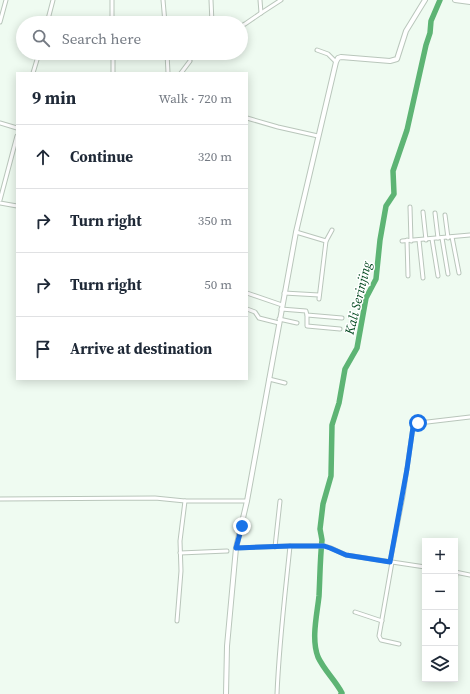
<!DOCTYPE html>
<html lang="en">
<head>
<meta charset="utf-8">
<style>
  body { margin:0; font-family:"Source Serif 4",serif; background:#f2f2f3; color:#1f2937 }
  .controls { position:absolute; right:12px; bottom:12px; display:grid; overflow:hidden; border-radius:0px; box-shadow:0 2px 10px #0003 }
  .controls button { width:36px; height:36px; display:grid; place-items:center; padding:0; border:0; border-bottom:1px solid #e0e1e3; background:#fff; color:#1f2937; font:20px sans-serif }
  .stop { position:absolute; width:12px; height:12px; margin:-9px; border:3px solid #1a73e8; border-radius:50%; background:#fff }
  .stop.end { background:#1a73e8; border-color:#fff; box-shadow:0 1px 4px #0008 }
  .list { margin:0; padding:0; list-style:none }
  h2 { display:flex; justify-content:space-between; align-items:center; height:52px; margin:0; padding:0 16px; font-size:17px }
  h2 small { font-size:13px; font-weight:400; color:#747a83 }
  .list li { display:grid; grid-template-columns:26px 1fr auto; gap:12px; align-items:center; box-sizing:border-box; height:64px; padding:0 16px; border-top:1px solid #e0e1e3 }
  .list b { display:block; font-size:15px; white-space:nowrap }
  .list em { font-size:13px; font-style:normal; color:#747a83 }
  .icon { flex:none; width:22px; height:22px; fill:none; stroke:currentColor; stroke-width:2; stroke-linecap:round; stroke-linejoin:round }
  .map { position:relative; flex:none; width:470px; height:694px; overflow:hidden }
  .search { position:absolute; background:#fff; box-shadow:0 2px 10px #0003; left:16px; top:16px; width:232px; height:44px; display:flex; align-items:center; gap:10px; box-sizing:border-box; padding:0 14px; border-radius:22px; color:#747a83; font-size:15px }
  .panel { position:absolute; background:#fff; box-shadow:0 2px 10px #0003; left:16px; top:72px; width:232px; height:308px; border-radius:0px }
  .map>svg:first-child { display:block }
</style>
</head>
<body>
<div class="map">
<svg width="470" height="694" viewBox="0 0 470 694">
  <rect width="100%" height="100%" fill="#effbf1"/>
  <g fill="none" stroke-linecap="round" stroke-linejoin="round">
    <path stroke="#5db474" stroke-width="5.5" d="M341 694 342 693C335 680 324 670 318 657 311 639 317 615 319 596 320 577 320 559 322 540L320 529 323 504 331 476 332 425 339 403 345 369 357 348 366 298 376 279 380 240 386 206 394 194 393 171 407 130 426 45 430 33 431 21 440 0"/>
    <defs>
      <g id="minor">
        <polyline points="112,0 112,23"/>
        <polyline points="163,0 165,23"/>
        <polyline points="211,0 212,23"/>
        <polyline points="260,0 261,13"/>
        <polyline points="0,22 6,0"/>
        <polyline points="47,23 53,0"/>
        <polyline points="241,26 245,24 261,13 281,0"/>
        <polyline points="317,50 328,54 336,62"/>
        <polyline points="113,53 113,73"/>
        <polyline points="167,53 168,73"/>
        <polyline points="33,73 39,53"/>
        <polyline points="181,73 190,61"/>
        <polyline points="247,118 278,127 318,136"/>
        <polyline points="0,123 17,128"/>
        <polyline points="0,200 17,136"/>
        <polyline points="0,203 17,206"/>
        <polyline points="410,207 411,241"/>
        <polyline points="423,212 426,240"/>
        <polyline points="435,213 438,238"/>
        <polyline points="445,215 448,238"/>
        <polyline points="296,232 326,241"/>
        <polyline points="452,237 459,273"/>
        <polyline points="442,238 448,274"/>
        <polyline points="432,239 438,276"/>
        <polyline points="407,240 408,276"/>
        <polyline points="419,240 423,278"/>
        <polyline points="402,241 470,235"/>
        <polyline points="247,293 282,305"/>
        <polyline points="284,293 319,295"/>
        <polyline points="319,299 326,241 332,230"/>
        <polyline points="247,309 255,312 259,318 279,323"/>
        <polyline points="281,309 306,311 307,315 342,318"/>
        <polyline points="307,315 307,326 340,329"/>
        <polyline points="279,319 297,323"/>
        <polyline points="269,379 285,383"/>
        <polyline points="0,499 155,498 185,501 247,501"/>
        <polyline points="275,547 280,501"/>
        <polyline points="236,548 290,546 325,546 331,548 346,555 425,567"/>
        <polyline points="180,553 227,551"/>
        <polyline points="390,562 403,496 413,427 419,423 470,417"/>
        <polyline points="392,562 379,636 381,640 399,644"/>
        <polyline points="455,572 470,575"/>
        <polyline points="455,586 456,572"/>
        <polyline points="355,612 382,621"/>
        <polyline points="177,621 181,571 180,541 185,501"/>
        <path d="M277 694C279 644 285 595 290 546"/>
      </g>
      <g id="tertiary">
        <polyline points="455,0 470,2"/>
        <polyline points="226,694 227,646 236,548 247,501 296,232 336,62 338,58 341,57 390,61 397,59 406,31 425,0"/>
      </g>
    </defs>
    <use href="#minor" stroke="#b9c6bb" stroke-width="5"/>
    <use href="#tertiary" stroke="#b9c6bb" stroke-width="6"/>
    <use href="#minor" stroke="#fff" stroke-width="3"/>
    <use href="#tertiary" stroke="#fff" stroke-width="4"/>
  </g>
  <g fill="none" stroke-linecap="round" stroke-linejoin="round">
    <polyline stroke="#1a73e8" stroke-width="5" points="242,526 236,548 290,546 324,546 330,548 346,555 390,562 407,469 413,427 418,423"/>
  </g>
  <g text-anchor="middle" dominant-baseline="central" stroke-width="3" stroke-linejoin="round" paint-order="stroke">
    <g font-size="13" font-style="italic" fill="#064b22" stroke="#fff">
      <text transform="translate(358 298) rotate(-76)">Kali Serinjing</text>
    </g>
  </g>
</svg>
<div class="controls">
<button>+</button>
<button>−</button>
<button><svg class="icon" aria-label="locate" viewBox="0 0 24 24"><circle cx="12" cy="12" r="6"/><path d="M12 2v4M12 18v4M2 12h4M18 12h4"/></svg></button>
<button><svg class="icon" aria-label="layers" viewBox="0 0 24 24"><path d="M12 4l9 5-9 5-9-5zM3 14l9 5 9-5"/></svg></button>
</div>
<div class="stop" style="left:418px;top:423px"></div>
<div class="stop end" style="left:242px;top:526px"></div>
<div class="search"><svg class="icon" aria-label="search" viewBox="0 0 24 24"><circle cx="10" cy="10" r="6"/><path d="M15 15l6 6"/></svg>Search here</div>
<section class="panel">
<h2>9 min<small>Walk · 720 m</small></h2>
<ul class="list">
<li><svg class="icon" aria-label="ahead" viewBox="0 0 24 24"><path d="M12 20V5M6 11l6-6 6 6"/></svg><div><b>Continue</b></div><em>320 m</em></li>
<li><svg class="icon" aria-label="right" viewBox="0 0 24 24"><path d="M7 20v-9h11M14 6l5 5-5 5"/></svg><div><b>Turn right</b></div><em>350 m</em></li>
<li><svg class="icon" aria-label="right" viewBox="0 0 24 24"><path d="M7 20v-9h11M14 6l5 5-5 5"/></svg><div><b>Turn right</b></div><em>50 m</em></li>
<li><svg class="icon" aria-label="arrive" viewBox="0 0 24 24"><path d="M6 21V4h12l-3 4 3 4H6"/></svg><div><b>Arrive at destination</b></div></li>
</ul>
</section>
</div>
</body>
</html>
